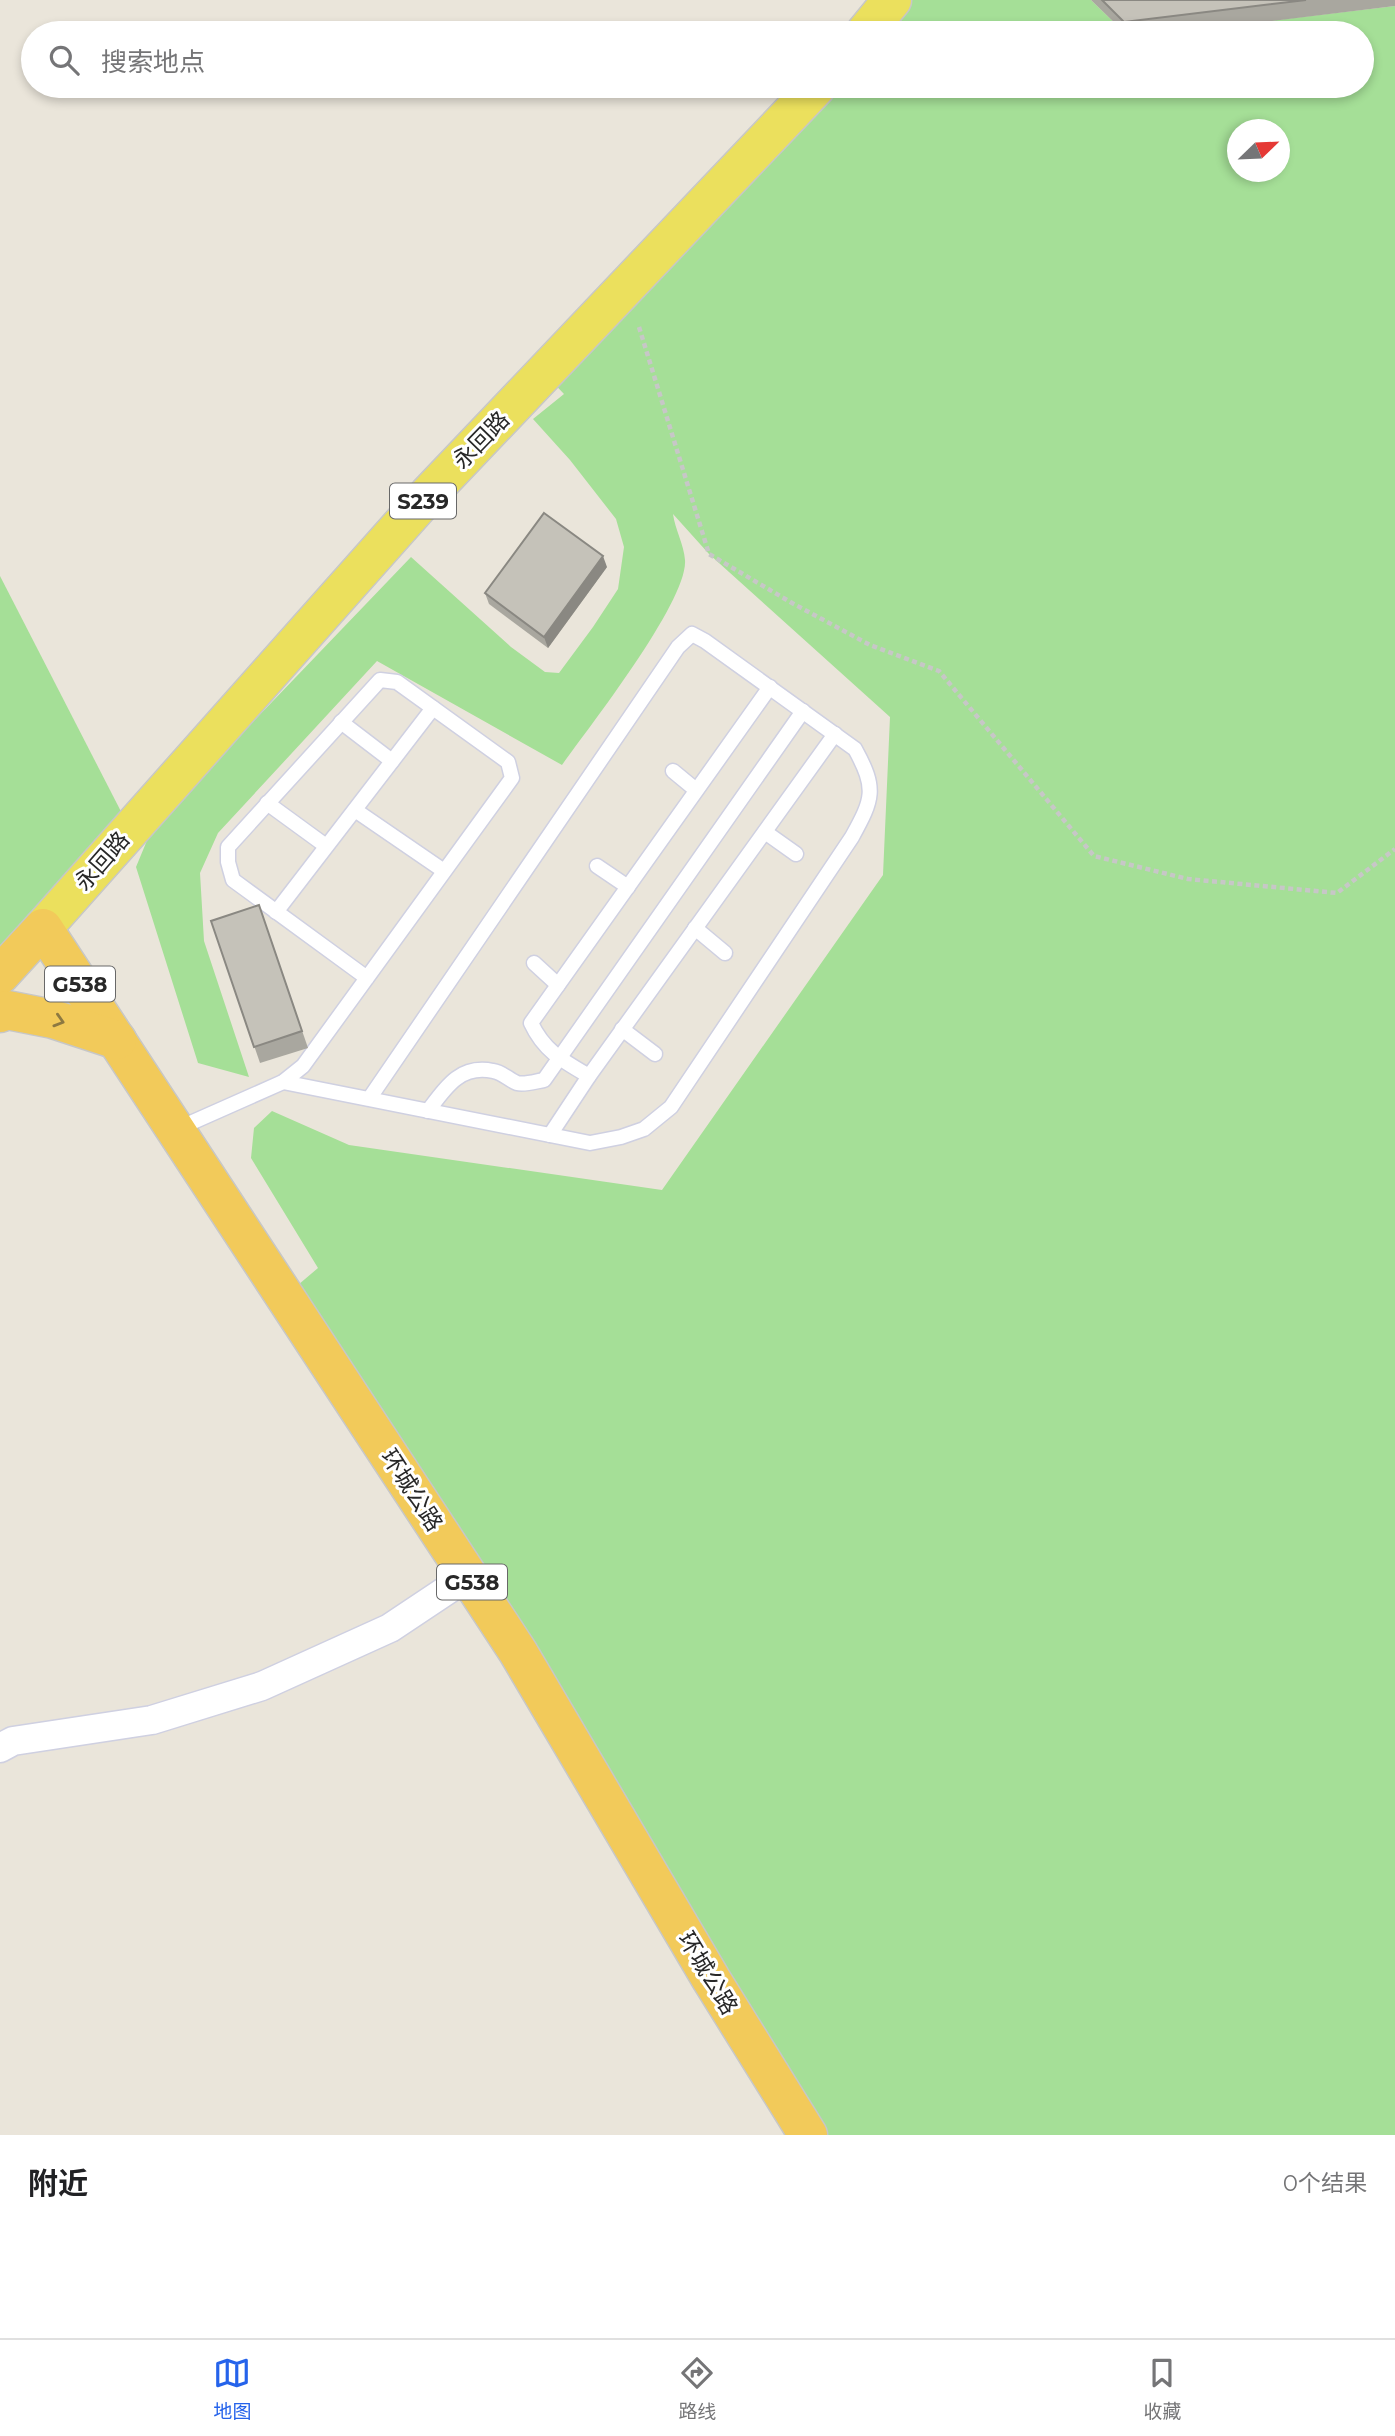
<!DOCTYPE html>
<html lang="zh">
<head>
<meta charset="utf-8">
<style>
  body { margin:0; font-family:Montserrat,"Noto Sans SC",sans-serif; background:#f6f6f6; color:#202124 }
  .compass { position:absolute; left:1227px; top:119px; width:63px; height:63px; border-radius:50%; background:#fff; box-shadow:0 4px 10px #0003; rotate:67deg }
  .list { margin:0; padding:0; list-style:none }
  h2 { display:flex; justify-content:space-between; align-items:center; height:91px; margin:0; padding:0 28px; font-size:30px }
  h2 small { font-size:23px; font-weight:400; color:#757577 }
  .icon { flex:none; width:38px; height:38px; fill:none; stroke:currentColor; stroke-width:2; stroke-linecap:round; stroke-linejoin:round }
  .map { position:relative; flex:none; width:1395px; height:2135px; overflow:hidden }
  .search { position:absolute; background:#fff; box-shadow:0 4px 10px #0003; left:21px; right:21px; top:21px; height:77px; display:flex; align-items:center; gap:18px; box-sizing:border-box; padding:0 24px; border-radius:38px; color:#757577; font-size:26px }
  .sheet { height:203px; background:#fff }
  nav { display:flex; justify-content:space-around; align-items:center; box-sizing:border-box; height:98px; border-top:2px solid #e0e0e0; background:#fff; font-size:19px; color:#757577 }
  nav a { display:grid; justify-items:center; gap:4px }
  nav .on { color:#2563eb }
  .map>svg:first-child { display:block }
</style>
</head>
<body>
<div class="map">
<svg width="1395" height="2135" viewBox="0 0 1395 2135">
  <rect width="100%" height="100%" fill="#eae5da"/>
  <g fill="#a5df97" fill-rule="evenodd">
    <polygon points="905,0 1091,0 1125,33 873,33"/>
    <path d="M1395 6V2135H808L285 1296 318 1268 251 1158 254 1128 272 1111 349 1145 662 1190 883 875 890 717 709 554 673 514C675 529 684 545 685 560 688 601 589 727 562 765L377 661 218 833 200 873 204 941 249 1077 198 1063 136 867 153 826 411 557 511 647 545 672 559 673 593 627 618 589 624 547 616 519 570 460 533 419 564 394 544 373 822 86H1362V33H1165ZM1238 130H1280V172H1238Z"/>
    <polygon points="0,576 130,829 0,975"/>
  </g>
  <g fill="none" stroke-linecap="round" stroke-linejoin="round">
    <defs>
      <g id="service">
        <path d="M770 687 531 1023C544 1051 563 1061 589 1076L835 734"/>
        <polyline points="341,722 392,761"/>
        <polyline points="673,771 696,790"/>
        <polyline points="267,803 326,846"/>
        <polyline points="355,810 444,871"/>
        <polyline points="765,832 796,854"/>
        <polyline points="597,866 628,887"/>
        <polyline points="276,912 433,708"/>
        <polyline points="695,928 725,953"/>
        <polyline points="534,963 558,985"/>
        <polyline points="622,1029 655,1054"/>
        <path d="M283 1082 590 1143 621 1137 644 1129 671 1107 852 837C873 799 877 789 855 749L705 641 692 634 678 647 369 1099"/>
        <path d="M428 1111C445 1088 460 1064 493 1071 502 1072 509 1080 517 1083 525 1085 537 1081 544 1080L803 711"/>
        <polyline points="177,1129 283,1082 303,1066 512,778 508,762 397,682 380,680 228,847 228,862 233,880 367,978"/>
        <polyline points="550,1135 589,1076"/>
      </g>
      <polyline id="minor" points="0,1748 13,1741 152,1720 262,1686 390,1628 468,1576"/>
      <g id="primary">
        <polyline points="865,33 892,0"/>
        <polyline points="43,928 428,495 817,86"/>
      </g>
      <g id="trunk">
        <polyline points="0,975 43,928 518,1652 711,1979 808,2135"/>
        <polyline points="0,1013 7,1010 53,1019 117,1040"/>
      </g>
    </defs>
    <use href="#service" stroke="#cfd0e1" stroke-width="17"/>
    <use href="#minor" stroke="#cfd0e1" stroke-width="31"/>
    <use href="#primary" stroke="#c7c7c7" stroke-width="41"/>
    <use href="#trunk" stroke="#c7c7c7" stroke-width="41"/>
    <polyline stroke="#c7c7c7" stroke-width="4.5" stroke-dasharray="5 3.5" stroke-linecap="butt" points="639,327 709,554 792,603 870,645 939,671 1094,856 1188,879 1337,893 1395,849"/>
    <use href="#service" stroke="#fff" stroke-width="14"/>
    <use href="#minor" stroke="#fff" stroke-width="28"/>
    <use href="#primary" stroke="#ebe05d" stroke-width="38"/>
    <use href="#trunk" stroke="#f2ca5a" stroke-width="38"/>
  </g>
  <g fill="#a9a79f">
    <polygon points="1091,0 1395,0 1395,6 1173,33 1125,33"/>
    <polygon points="607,567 548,648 489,604 485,593"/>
    <polygon points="259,905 308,1048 260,1063 211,921"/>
  </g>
  <polygon fill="#8a8882" points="603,556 607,567 548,648 544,637"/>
  <g fill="#c5c2b9" stroke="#8a8882" stroke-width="2">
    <polygon points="1102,0 1306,0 1124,22"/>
    <polygon points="544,513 603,556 544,637 485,593"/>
    <polygon points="259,905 302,1031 254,1047 211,921"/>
  </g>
  <defs><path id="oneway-chevron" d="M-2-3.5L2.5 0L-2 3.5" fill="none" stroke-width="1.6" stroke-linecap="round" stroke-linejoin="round" transform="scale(1.75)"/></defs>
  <use stroke="#8d7941" href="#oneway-chevron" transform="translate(59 1021) rotate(17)"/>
  <g text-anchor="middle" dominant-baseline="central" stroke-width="6" stroke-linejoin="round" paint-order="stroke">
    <g fill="#fff" stroke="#686868" stroke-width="2">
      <rect x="390" y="483.5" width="66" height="35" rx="5"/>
      <rect x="45" y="966.5" width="70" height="35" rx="5"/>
      <rect x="437" y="1564.5" width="70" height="35" rx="5"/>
    </g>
    <g font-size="21" font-weight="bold" fill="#282828">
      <text x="423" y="501">S239</text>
      <text x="80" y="984">G538</text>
      <text x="472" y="1582">G538</text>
    </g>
    <g font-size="23" fill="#282828" stroke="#fff">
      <text transform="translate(481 440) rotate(-46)">永回路</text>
      <text transform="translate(102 861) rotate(-49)">永回路</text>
      <text transform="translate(412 1490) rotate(57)">环城公路</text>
      <text transform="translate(708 1973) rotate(59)">环城公路</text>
    </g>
  </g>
</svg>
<svg class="compass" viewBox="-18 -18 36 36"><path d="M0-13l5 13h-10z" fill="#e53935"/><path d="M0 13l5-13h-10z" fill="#757577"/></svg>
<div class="search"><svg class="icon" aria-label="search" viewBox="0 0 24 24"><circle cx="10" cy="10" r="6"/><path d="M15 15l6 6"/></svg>搜索地点</div>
</div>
<section class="sheet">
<h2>附近<small>0个结果</small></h2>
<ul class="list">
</ul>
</section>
<nav>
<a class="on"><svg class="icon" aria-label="map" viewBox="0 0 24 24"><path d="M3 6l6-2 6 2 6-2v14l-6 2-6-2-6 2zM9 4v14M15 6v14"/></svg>地图</a>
<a><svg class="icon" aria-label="directions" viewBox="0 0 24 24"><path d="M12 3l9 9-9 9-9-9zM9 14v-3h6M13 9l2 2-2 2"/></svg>路线</a>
<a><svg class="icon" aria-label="saved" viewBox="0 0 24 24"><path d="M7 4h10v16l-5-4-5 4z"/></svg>收藏</a>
</nav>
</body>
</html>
